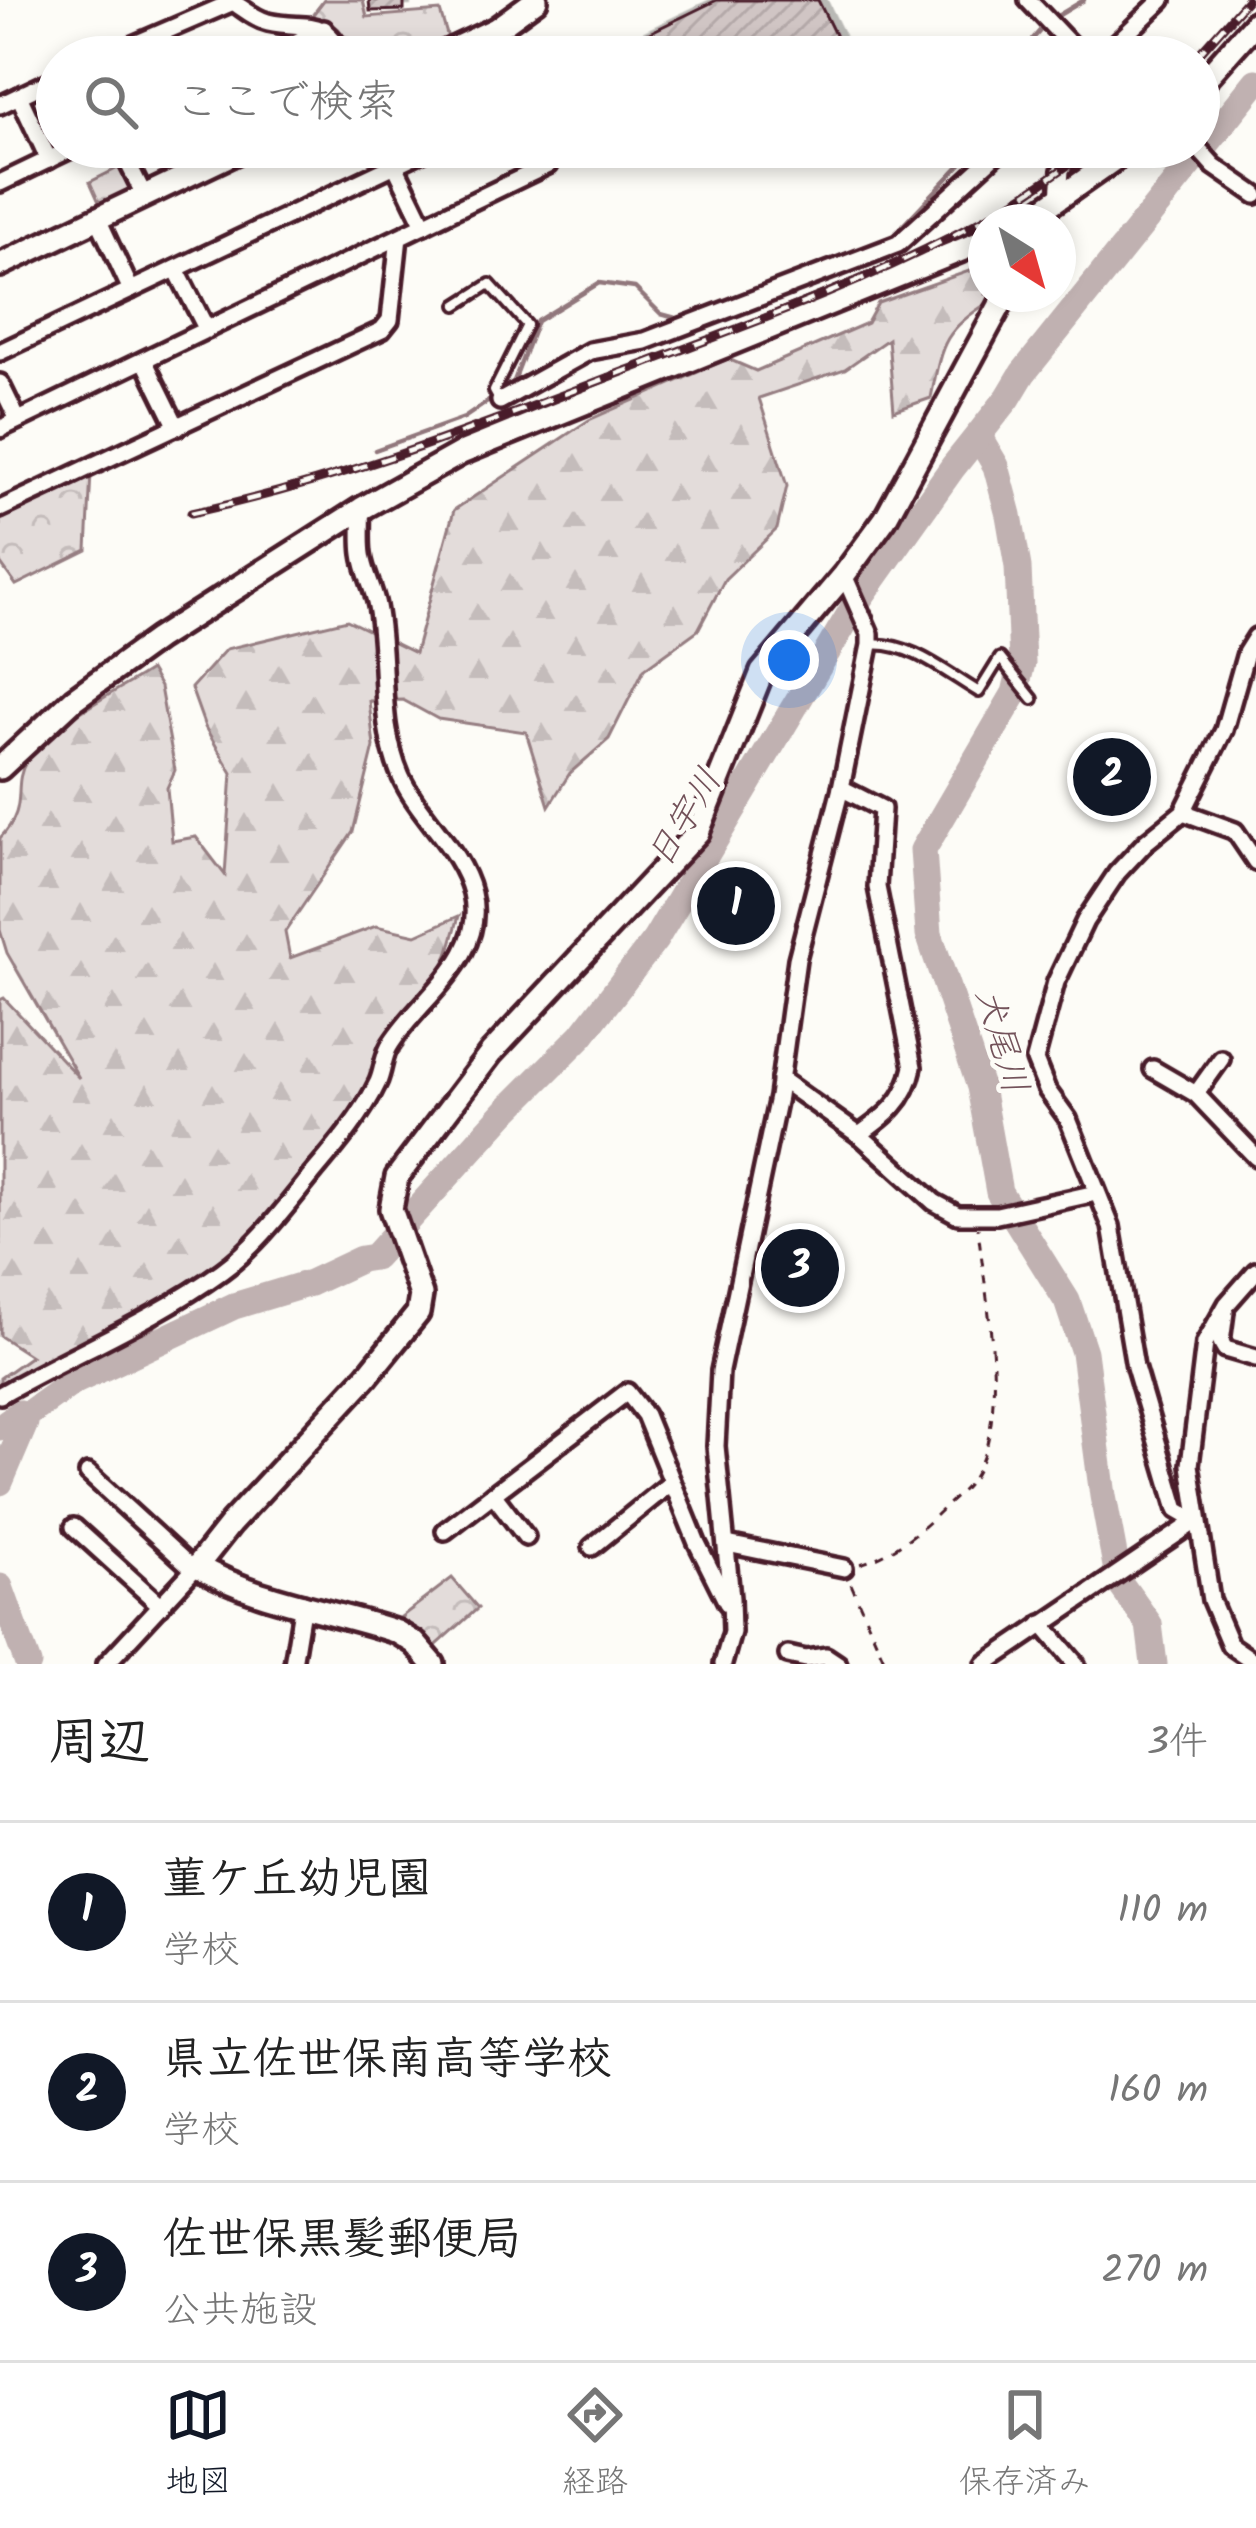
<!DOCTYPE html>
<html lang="ja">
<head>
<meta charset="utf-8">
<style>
  body { margin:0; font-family:Kalam,"Klee One",sans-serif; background:#f6f6f6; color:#222 }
  .compass { position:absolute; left:968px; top:204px; width:108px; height:108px; border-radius:50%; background:#fff; box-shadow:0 6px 18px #0003; rotate:143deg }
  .you { position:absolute; left:789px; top:660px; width:42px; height:42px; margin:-30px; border:9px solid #fff; border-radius:50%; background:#1a73e8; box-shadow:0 0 0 18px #1a73e833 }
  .badge { display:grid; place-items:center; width:78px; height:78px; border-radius:50%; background:#111827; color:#fff; font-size:39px; font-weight:700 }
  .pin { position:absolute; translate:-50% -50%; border:6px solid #fff; box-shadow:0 3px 12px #0006 }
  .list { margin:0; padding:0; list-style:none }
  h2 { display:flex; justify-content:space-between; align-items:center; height:156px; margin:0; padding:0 48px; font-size:51px }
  h2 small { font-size:39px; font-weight:400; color:#767676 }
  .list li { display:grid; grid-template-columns:78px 1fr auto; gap:36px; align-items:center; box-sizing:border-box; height:180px; padding:0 48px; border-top:3px solid #e0e0e0 }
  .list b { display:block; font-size:45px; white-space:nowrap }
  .list p { margin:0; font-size:39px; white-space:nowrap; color:#767676 }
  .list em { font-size:39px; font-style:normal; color:#767676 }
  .icon { flex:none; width:66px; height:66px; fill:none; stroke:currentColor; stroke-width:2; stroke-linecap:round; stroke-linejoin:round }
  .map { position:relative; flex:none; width:1256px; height:1664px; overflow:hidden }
  .search { position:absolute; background:#fff; box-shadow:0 6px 18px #0003; left:36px; right:36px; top:36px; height:132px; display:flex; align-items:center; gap:30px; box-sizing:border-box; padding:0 42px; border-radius:66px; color:#767676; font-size:45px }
  .sheet { height:696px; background:#fff }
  nav { display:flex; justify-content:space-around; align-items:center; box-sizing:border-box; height:168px; border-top:3px solid #e0e0e0; background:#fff; font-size:33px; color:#767676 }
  nav a { display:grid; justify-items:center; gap:6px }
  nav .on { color:#111827 }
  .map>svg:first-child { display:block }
</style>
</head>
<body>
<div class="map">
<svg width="1256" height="1664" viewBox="0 0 1256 1664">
  <defs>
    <pattern id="forest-firs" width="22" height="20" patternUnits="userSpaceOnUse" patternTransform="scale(3)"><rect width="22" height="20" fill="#e3dcda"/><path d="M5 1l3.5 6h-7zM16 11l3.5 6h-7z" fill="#c4bcbb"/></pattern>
    <pattern id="park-crowns" width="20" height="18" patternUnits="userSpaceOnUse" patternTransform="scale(3)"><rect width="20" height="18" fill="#e3dcda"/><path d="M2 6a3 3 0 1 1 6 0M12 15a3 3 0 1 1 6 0" fill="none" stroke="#c4bcbb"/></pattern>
    <pattern id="building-hatch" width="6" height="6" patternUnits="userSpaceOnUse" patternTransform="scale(3)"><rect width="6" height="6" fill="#d0c5c4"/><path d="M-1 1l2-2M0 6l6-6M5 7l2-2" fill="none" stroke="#b4a9a9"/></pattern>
    <filter id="shadow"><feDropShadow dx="5.5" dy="-5.5" stdDeviation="0" flood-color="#0004"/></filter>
  </defs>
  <rect width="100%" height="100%" fill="#fdfcf7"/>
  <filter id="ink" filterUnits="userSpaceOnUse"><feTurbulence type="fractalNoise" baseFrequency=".00833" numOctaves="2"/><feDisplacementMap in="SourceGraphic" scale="24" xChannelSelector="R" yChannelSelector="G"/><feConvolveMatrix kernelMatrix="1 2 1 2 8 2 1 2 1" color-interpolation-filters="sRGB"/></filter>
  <g filter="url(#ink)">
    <path fill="url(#forest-firs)" stroke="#967e82" stroke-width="3" d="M986 265V294H992V300C943 331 942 342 931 398L894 411 888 339 845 369 759 398 787 486 777 529 725 579 698 630 644 669 609 739 570 773 549 806 526 732 438 719 403 700 369 701 374 747 353 832 285 932 290 958 376 926 416 935 459 916 448 955 403 1047 258 1245 129 1347 54 1373 0 1404V1378L31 1356 0 1336V1000L4 998 79 1078 7 953 0 930V838C31 805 10 788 27 760 49 724 115 693 150 670L160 687 175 770 167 788 172 841 196 837 225 875 232 773 205 727 191 688 226 649 347 620 415 653 454 510 589 420 728 359 756 371 867 323 878 303Z"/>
    <g fill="url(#park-crowns)" stroke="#967e82" stroke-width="3">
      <path d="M324 0H363L367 17 440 11 448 38 410 57H353C343 32 339 21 311 17Z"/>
      <polygon points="122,166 136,195 103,211 90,182"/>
      <polygon points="91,473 87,550 16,585 0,563 0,516"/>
      <polygon points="452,1578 478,1608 430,1651 401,1617"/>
    </g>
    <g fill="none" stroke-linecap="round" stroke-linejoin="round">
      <g stroke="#91777b" stroke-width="4.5">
        <polyline points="1054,18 1084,0"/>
        <polyline points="1017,57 1045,25"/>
        <polyline points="889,240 977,147"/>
        <polyline points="375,450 464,418 486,403 514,381 537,321 599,283 635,288 661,314 683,320"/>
      </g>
      <g stroke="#c0b1b1" stroke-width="27">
        <polyline points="979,437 996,466 1009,515 1018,567 1022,663 1015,693 923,850 929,934 980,1087 999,1192 1067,1301 1084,1352 1103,1496 1119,1582 1149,1624 1154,1664"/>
        <polyline points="0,1427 20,1413 24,1417 73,1382 234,1306 310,1283 361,1259 374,1257 506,1111 582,1035 655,940 857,602 953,467 1008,398 1023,373 1256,82"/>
        <polyline points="0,1482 25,1423 24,1417"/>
        <polyline points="0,1587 28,1664"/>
      </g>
    </g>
    <g fill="url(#building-hatch)" stroke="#4a1f2b" stroke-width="3" filter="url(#shadow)">
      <polygon points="369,0 404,0 404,10 370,11"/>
      <polygon points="717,0 818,0 846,57 600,57"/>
    </g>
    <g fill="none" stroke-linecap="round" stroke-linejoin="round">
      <defs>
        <g id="lane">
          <polyline points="457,305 490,284 527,325 494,391 499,400"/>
          <path d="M870 645C908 640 948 674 979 692L1000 658 1033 699"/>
        </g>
        <g id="street">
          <polyline points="1028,0 1082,57"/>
          <polyline points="496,29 507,57"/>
          <path d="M105 57 233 2C244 9 255 19 268 22 306 31 323 14 344 57"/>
          <polyline points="264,57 324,29"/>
          <polyline points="1102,57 1162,0"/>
          <polyline points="1127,57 1131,50 1128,33"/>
          <polyline points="19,96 49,160"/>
          <polyline points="0,105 57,78"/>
          <polyline points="120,147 145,197"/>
          <polyline points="386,147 424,225"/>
          <polyline points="1197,147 1214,166 1256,195"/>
          <polyline points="0,183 75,147"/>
          <polyline points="1059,199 1061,170 1076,147"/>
          <polyline points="98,219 131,290"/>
          <polyline points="176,269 207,330"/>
          <polyline points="0,352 433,147"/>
          <polyline points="144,360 177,427"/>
          <polyline points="0,383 18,420"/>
          <polyline points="500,401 590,351 645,341 898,244 1004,147"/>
          <polyline points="0,429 548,165 551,156 547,147"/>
          <polyline points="0,509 382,330 390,320 399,237"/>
          <path d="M841 788 882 809 877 887 913 1067C906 1101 886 1116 859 1135"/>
          <polyline points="1183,812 1235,831 1256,862"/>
          <polyline points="1153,1069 1196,1094 1256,1157"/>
          <polyline points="780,1079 863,1138 934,1202 958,1215 997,1215 1096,1193"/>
          <polyline points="1196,1094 1221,1059"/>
          <polyline points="1256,1271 1227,1304 1205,1343 1190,1465 1211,1600 1230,1645 1256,1663"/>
          <polyline points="1225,1312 1221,1342 1225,1349 1256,1358"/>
          <path d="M0 1395C73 1353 153 1321 222 1271 258 1245 287 1205 315 1171 338 1144 363 1114 378 1082 383 1071 383 1058 389 1047 417 999 488 959 472 893 461 849 420 818 401 777 377 722 388 663 377 606 374 589 364 572 362 554 360 540 362 523 361 509"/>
          <polyline points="88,1473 194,1570"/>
          <polyline points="493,1494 526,1537"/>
          <polyline points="1196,1521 1177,1510 1135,1367 1111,1226 1068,1119 1047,1090 1035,1060 1056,982 1085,921 1117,873 1146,842 1183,812 1224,730 1246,653 1256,637"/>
          <polyline points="74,1527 161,1606"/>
          <polyline points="445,1531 627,1392 645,1415 697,1543 727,1603"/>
          <polyline points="727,1544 844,1568"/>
          <polyline points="592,1547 672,1482"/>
          <polyline points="1042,1624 1076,1664"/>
          <polyline points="788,1655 806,1659 826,1656 838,1664"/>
          <polyline points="106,1664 197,1566"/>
          <polyline points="293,1664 303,1603"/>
          <polyline points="723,1664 732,1632 731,1598 716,1446 720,1371 778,1097 797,959 841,788 870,645 870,634 844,575"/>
          <polyline points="985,1664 1196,1521"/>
        </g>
        <g id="secondary">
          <polyline points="436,57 496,29 536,0"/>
          <polyline points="1199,86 1256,22"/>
          <polyline points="1025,222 1132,147"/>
          <polyline points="0,265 247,147"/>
          <polyline points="0,768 74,699 157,639 361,509 461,453 986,240"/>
          <path d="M433 1664 415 1643 397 1632C331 1610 257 1601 197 1566L231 1523 367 1376 418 1313 421 1295 391 1209 397 1177 491 1053 698 832 762 672 844 575 885 519 1006 294"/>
        </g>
      </defs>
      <use href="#lane" stroke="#4a1f2b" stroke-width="16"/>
      <use href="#street" stroke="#4a1f2b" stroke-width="24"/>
      <use href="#secondary" stroke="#4a1f2b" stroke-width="30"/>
      <g stroke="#4a1f2b" stroke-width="3" stroke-dasharray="9 9" stroke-linecap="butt">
        <path d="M860 1564C890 1555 914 1536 936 1515 947 1504 961 1494 970 1482 1013 1423 985 1297 978 1228"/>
        <polyline points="851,1584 886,1664"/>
      </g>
      <use href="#lane" stroke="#fdfcf7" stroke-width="8"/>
      <use href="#street" stroke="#fdfcf7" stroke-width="15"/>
      <use href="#secondary" stroke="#fdfcf7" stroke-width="21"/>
      <defs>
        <g id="rail">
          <polyline points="1196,57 1247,0"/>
          <path d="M191 513C344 480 480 426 625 371 741 327 862 285 971 226 1015 203 1054 175 1094 147"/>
        </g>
      </defs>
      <use href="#rail" stroke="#4a1f2b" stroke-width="9"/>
      <use href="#rail" stroke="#fdfcf7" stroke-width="4.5" stroke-dasharray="14" stroke-linecap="butt"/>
    </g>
  </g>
  <g text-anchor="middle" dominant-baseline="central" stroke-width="9" stroke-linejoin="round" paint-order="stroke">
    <g font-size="36" font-style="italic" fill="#73525a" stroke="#fdfcf7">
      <text transform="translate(686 819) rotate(-59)">日宇川</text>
      <text transform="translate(1000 1041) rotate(74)">犬尾川</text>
    </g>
  </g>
</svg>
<svg class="compass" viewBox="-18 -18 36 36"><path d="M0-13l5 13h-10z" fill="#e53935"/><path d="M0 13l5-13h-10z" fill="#767676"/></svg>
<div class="you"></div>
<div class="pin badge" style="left:736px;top:906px">1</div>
<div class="pin badge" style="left:1112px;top:777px">2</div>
<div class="pin badge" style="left:800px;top:1268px">3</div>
<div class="search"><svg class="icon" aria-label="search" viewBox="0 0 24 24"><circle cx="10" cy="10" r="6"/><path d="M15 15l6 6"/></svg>ここで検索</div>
</div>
<section class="sheet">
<h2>周辺<small>3件</small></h2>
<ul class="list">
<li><span class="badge">1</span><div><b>菫ケ丘幼児園</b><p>学校</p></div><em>110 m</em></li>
<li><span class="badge">2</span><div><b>県立佐世保南高等学校</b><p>学校</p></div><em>160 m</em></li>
<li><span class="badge">3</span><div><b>佐世保黒髪郵便局</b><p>公共施設</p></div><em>270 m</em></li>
</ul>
</section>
<nav>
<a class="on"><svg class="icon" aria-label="map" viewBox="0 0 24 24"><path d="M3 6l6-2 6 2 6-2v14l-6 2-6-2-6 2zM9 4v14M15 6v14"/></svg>地図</a>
<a><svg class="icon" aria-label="directions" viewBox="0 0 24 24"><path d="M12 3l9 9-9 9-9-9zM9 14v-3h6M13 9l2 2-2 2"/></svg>経路</a>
<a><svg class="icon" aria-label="saved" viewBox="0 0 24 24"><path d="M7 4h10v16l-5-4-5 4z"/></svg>保存済み</a>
</nav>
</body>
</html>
